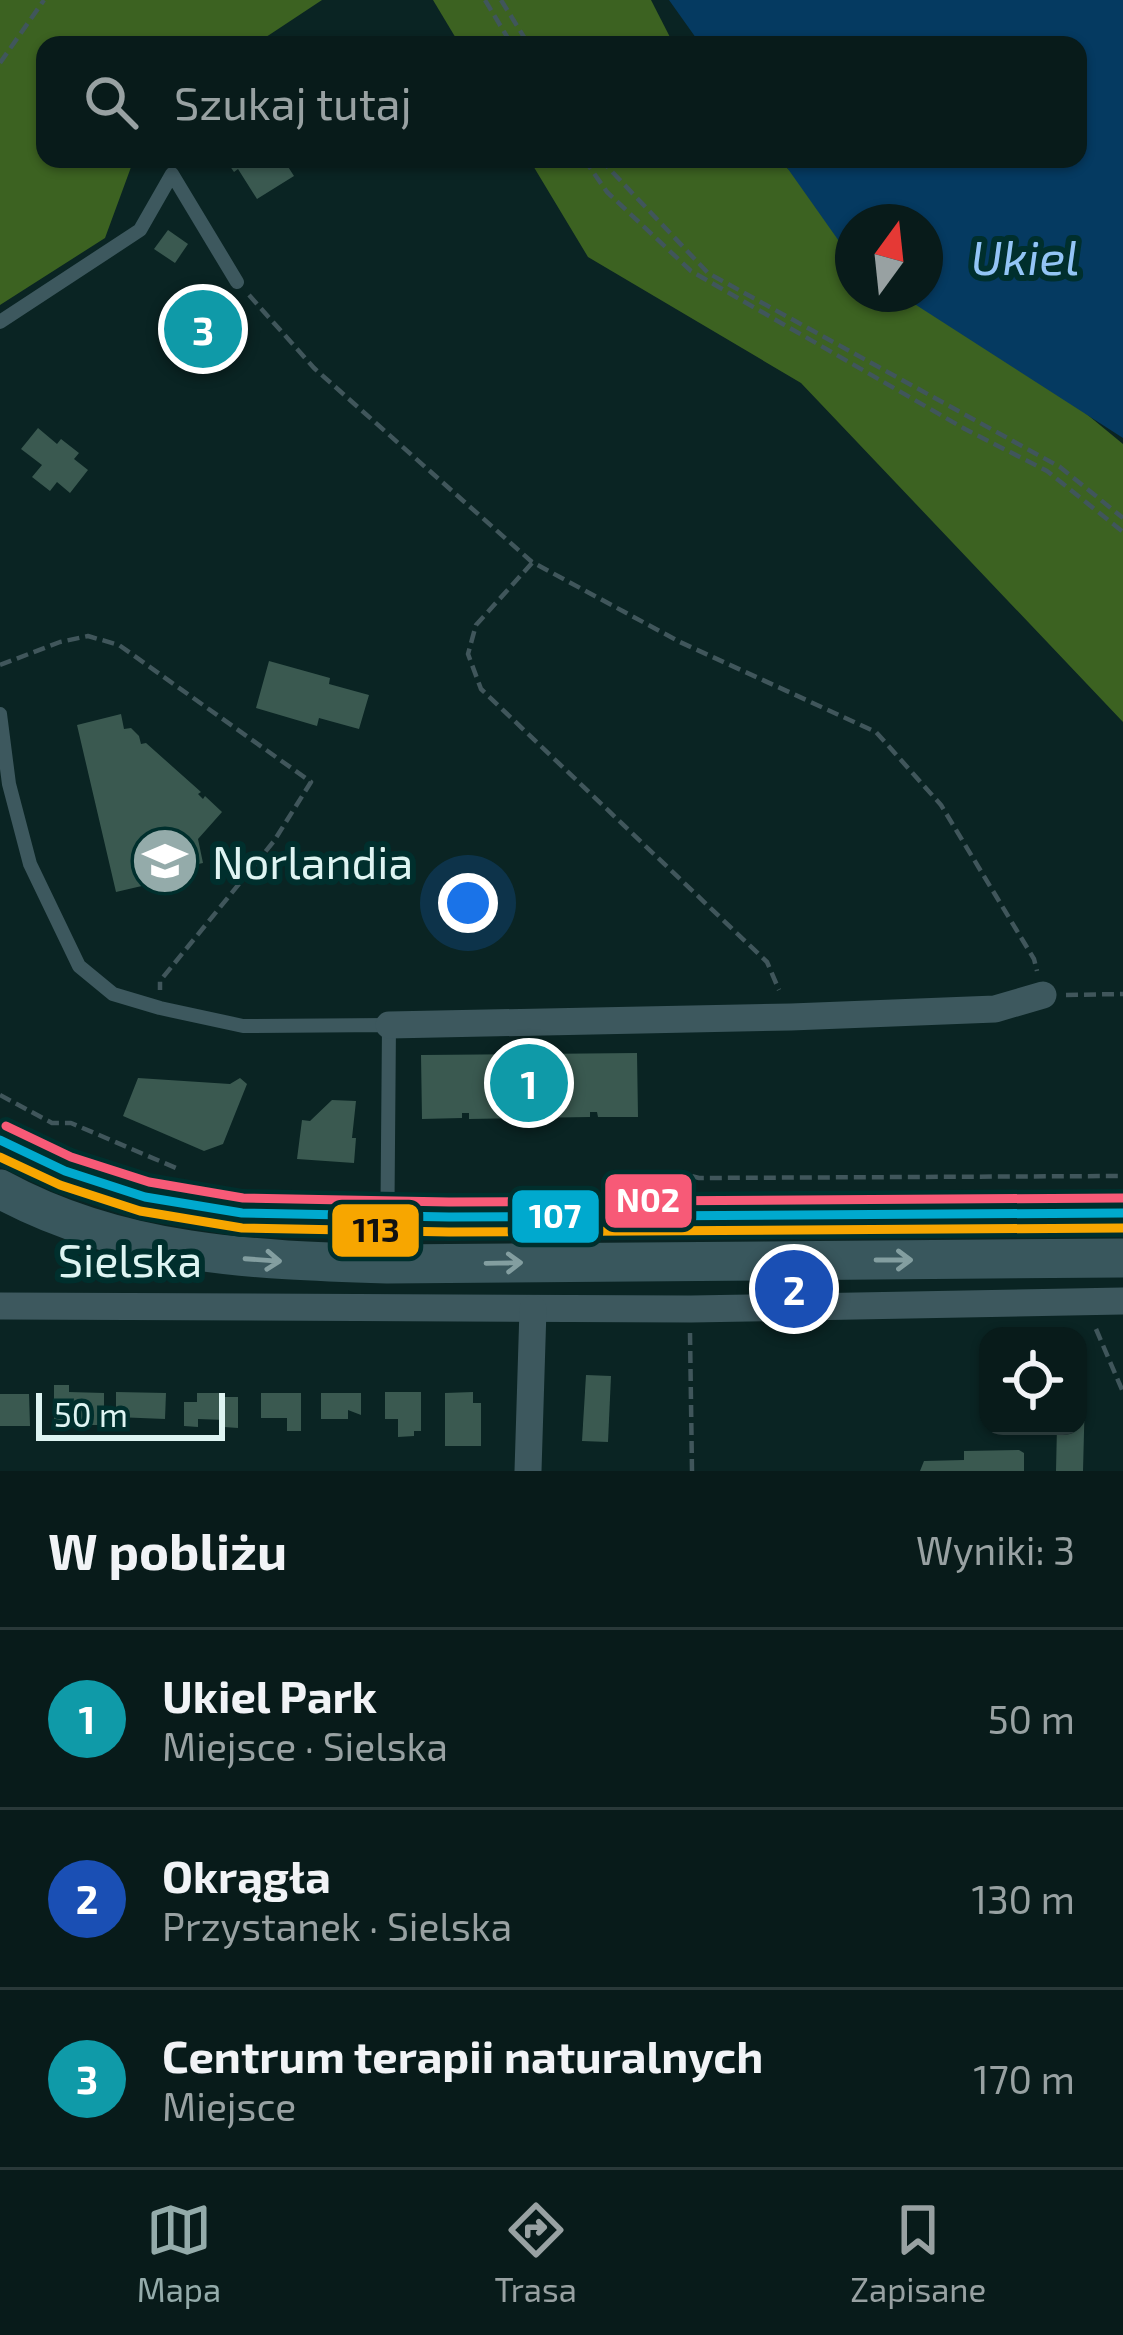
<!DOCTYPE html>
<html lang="pl">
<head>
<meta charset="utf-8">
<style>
  body { margin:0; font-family:"Exo 2",sans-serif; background:#162827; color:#f1f3f6 }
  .controls { position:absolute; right:36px; bottom:36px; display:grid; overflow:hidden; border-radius:24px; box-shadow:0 3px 9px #0004 }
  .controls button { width:108px; height:108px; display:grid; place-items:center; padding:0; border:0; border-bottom:3px solid #293939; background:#081b1a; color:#f1f3f6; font:60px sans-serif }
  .compass { position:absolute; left:835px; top:204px; width:108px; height:108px; border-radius:50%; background:#081b1a; box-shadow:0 3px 9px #0004; rotate:15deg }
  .scale { position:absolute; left:36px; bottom:30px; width:189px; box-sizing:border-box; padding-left:12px; border:6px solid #def4f2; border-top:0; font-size:33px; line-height:42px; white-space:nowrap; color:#def4f2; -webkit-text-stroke:9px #002f2d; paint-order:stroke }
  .you { position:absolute; left:468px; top:903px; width:42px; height:42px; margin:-30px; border:9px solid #fff; border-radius:50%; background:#1a73e8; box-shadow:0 0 0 18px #1a73e833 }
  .badge { display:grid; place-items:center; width:78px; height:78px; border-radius:50%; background:#94abaa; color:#fff; font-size:39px; font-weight:700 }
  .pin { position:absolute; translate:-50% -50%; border:6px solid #fff; box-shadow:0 3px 12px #0006 }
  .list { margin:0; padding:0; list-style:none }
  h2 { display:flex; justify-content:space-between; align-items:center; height:156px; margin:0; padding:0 48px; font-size:51px }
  h2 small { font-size:39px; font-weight:400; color:#98a1a2 }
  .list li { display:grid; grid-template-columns:78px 1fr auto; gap:36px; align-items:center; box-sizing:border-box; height:180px; padding:0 48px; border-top:3px solid #293939 }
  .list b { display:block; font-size:45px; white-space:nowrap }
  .list p { margin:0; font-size:39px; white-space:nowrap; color:#98a1a2 }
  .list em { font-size:39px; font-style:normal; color:#98a1a2 }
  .icon { flex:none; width:66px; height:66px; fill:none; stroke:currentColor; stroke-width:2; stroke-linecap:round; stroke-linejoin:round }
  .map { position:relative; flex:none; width:1123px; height:1471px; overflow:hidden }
  .search { position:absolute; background:#081b1a; box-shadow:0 3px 9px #0004; left:36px; right:36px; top:36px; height:132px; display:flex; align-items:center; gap:30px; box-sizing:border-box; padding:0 42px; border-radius:24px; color:#98a1a2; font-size:45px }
  .sheet { height:696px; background:#081b1a }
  nav { display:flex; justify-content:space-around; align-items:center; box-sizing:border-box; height:168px; border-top:3px solid #293939; background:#081b1a; font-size:33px; color:#98a1a2 }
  nav a { display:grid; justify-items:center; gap:6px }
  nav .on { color:#94abaa }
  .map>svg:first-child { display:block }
</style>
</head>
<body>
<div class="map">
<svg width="1123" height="1471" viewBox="0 0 1123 1471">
  <rect width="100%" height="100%" fill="#0a2423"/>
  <g fill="#3c6221">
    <polygon points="0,0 322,0 254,45 45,45 45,159 134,159 105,238 0,305"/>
    <polygon points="433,0 651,0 674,45 460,45"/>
    <polygon points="529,159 776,159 853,222 853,294 925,294 925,281 1123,444 1123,722 801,383 588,257"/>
  </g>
  <polygon fill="#053a61" points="669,0 1123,0 1123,438 899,294 925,294 925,222 853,222 853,261 781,159 1078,159 1078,45 701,45"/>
  <g fill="#3a5950">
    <polygon points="225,159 283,159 294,176 257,199 238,169 234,172"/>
    <polygon points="168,230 188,244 175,263 154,249"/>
    <polygon points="200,291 230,315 227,318 240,331 230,342 233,353 227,359 217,355 206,366 193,353 190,355 165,326 176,315 172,303 178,297 189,302"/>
    <polygon points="38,428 57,444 61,439 79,453 74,459 88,470 70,493 57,482 50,491 32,477 42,465 21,449"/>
    <polygon points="269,661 330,678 329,684 369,695 359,729 319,718 317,726 256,708"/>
    <polygon points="121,714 124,729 131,728 139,736 141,744 146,743 201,792 198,794 203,799 205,796 222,812 198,839 203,863 157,873 159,882 116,892 77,725"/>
    <polygon points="637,1053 638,1117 598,1117 597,1112 590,1112 590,1117 469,1119 469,1113 462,1113 462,1118 422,1119 421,1055"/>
    <polygon points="138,1078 230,1084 240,1078 247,1084 223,1144 204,1151 123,1116"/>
    <polygon points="332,1100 356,1101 352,1138 356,1138 354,1163 297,1159 302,1120 310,1121"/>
    <polygon points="1078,1355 1086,1355 1083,1471 1056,1471 1057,1426 1078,1426"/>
    <polygon points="586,1375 611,1376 608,1442 582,1441"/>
    <polygon points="54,1385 69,1385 69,1392 104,1393 104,1425 54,1425"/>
    <polygon points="116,1392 166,1393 165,1419 116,1417"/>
    <polygon points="385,1392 421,1392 421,1431 414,1431 414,1436 398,1437 398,1419 385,1419"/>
    <polygon points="473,1392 473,1403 481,1403 481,1446 445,1446 445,1393"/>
    <polygon points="197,1393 225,1393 225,1397 238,1397 238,1428 224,1427 225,1420 198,1419 198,1427 184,1426 184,1402 197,1402"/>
    <polygon points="261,1393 301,1393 301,1431 287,1431 287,1418 261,1418"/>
    <polygon points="321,1393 361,1393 361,1415 348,1410 348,1419 321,1419"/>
    <polygon points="0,1394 29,1394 30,1426 0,1426"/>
    <polygon points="1019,1450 1024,1453 1024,1471 920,1471 924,1461 964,1460 964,1451"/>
  </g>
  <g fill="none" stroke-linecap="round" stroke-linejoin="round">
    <g stroke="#40565b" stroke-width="4.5" stroke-dasharray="12 6" stroke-linecap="butt">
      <polyline points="485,0 512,45"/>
      <polyline points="501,0 529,45"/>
      <polyline points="0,63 44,0"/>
      <polyline points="584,159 607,192 691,271 965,429 1047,471 1123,532"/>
      <polyline points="600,159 708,273 1060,467 1123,518"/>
      <polyline points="249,295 314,368 532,562 680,642 876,732 941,805 1034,959 1037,971"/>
      <polyline points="532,563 476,625 468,654 481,689 767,962 779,990"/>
      <polyline points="0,665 60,642 88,636 119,645 311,782 274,841 160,981 160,990"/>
      <polyline points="1066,995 1123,994"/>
      <polyline points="0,1095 52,1123 71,1123 176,1168"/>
      <polyline points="603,1182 680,1173 699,1178 1123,1176"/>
      <polyline points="1096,1329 1123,1392"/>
      <polyline points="690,1333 692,1471"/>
    </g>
    <g stroke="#3d585e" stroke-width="14">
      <polyline points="0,322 140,230 172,174 237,282"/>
      <polyline points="0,714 9,784 30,864 79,966 113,994 160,1008 243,1026 389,1025 387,1263"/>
    </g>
    <g stroke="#3d585e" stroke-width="27">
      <polyline points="389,1025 791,1017 995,1009 1043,995"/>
      <polyline points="0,1306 691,1309 1123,1301"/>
      <polyline points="528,1471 533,1309"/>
    </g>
    <g stroke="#39575d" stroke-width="39">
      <polyline points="0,1140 65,1171 145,1197 242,1213 449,1217 1123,1213"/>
      <path d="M0 1189C121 1255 253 1260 387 1264L1123 1258"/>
    </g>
    <defs>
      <polyline id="bus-1" points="0,1140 65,1171 145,1197 242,1213 449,1217 1123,1213"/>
      <polyline id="bus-2" points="0,1157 60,1185 140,1211 242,1228 449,1232 1123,1228"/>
      <polyline id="bus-3" points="6,1126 71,1157 149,1182 243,1198 449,1202 1123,1198"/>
    </defs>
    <use href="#bus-1" stroke="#002f2d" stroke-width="18"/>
    <use href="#bus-2" stroke="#002f2d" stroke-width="18"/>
    <use href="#bus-3" stroke="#002f2d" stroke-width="18"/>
    <use href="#bus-1" stroke="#00a9ce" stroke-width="9"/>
    <use href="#bus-2" stroke="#f7a600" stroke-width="9"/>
    <use href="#bus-3" stroke="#f75a77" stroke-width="9"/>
  </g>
  <defs><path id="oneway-shaft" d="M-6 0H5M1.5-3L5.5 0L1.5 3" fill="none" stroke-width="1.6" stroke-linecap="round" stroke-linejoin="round" transform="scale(3)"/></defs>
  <g stroke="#839ea0">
    <use href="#oneway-shaft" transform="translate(263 1260) rotate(4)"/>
    <use href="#oneway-shaft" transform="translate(894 1260)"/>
    <use href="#oneway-shaft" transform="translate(504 1263) rotate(-1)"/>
  </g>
  <defs>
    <symbol id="school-disc" viewBox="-11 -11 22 22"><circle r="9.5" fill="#94abaa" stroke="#002f2d"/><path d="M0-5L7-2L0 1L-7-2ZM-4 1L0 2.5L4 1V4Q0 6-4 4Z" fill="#fff"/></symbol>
  </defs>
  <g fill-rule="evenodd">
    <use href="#school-disc" x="127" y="823" width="76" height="76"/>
  </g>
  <g text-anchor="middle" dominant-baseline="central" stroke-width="12" stroke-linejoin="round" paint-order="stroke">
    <g font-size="45" fill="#def4f2" stroke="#002f2d" text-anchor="start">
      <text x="212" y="861">Norlandia</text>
    </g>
    <g font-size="45" fill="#def4f2" stroke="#002f2d">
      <text x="130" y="1259">Sielska</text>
    </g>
    <g font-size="48" font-style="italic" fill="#93c5f6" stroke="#002f2d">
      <text x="1025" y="256">Ukiel</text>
    </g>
  </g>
  <g stroke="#002f2d" stroke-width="4.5">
    <rect x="603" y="1172" width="91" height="58" rx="12" fill="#f75a77"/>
    <rect x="510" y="1188" width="91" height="57" rx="12" fill="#00a9ce"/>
    <rect x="330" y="1202" width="91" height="57" rx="12" fill="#f7a600"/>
  </g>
  <g font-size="33" text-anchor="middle" font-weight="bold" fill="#fff">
    <text x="648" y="1212">N02</text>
    <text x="555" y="1228">107</text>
  </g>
  <g font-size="33" text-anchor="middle" font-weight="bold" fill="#111">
    <text x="376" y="1242">113</text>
  </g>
</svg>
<div class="controls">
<button><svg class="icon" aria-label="locate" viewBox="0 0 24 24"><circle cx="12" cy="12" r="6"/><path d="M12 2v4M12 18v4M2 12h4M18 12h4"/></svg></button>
</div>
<svg class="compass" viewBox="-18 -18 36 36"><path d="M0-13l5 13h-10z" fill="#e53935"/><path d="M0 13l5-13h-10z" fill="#98a1a2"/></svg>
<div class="scale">50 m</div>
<div class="you"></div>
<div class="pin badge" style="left:529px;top:1083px;background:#0f9aa8">1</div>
<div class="pin badge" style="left:794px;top:1289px;background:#1a4fb4">2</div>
<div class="pin badge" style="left:203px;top:329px;background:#0f9aa8">3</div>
<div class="search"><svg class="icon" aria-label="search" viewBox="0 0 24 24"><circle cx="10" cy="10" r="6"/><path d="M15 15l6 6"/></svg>Szukaj tutaj</div>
</div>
<section class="sheet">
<h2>W pobliżu<small>Wyniki: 3</small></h2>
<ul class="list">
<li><span class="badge" style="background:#0f9aa8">1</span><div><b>Ukiel Park</b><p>Miejsce · Sielska</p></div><em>50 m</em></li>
<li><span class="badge" style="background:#1a4fb4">2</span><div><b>Okrągła</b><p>Przystanek · Sielska</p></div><em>130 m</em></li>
<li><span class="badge" style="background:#0f9aa8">3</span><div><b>Centrum terapii naturalnych</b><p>Miejsce</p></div><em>170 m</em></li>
</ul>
</section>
<nav>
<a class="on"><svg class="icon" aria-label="map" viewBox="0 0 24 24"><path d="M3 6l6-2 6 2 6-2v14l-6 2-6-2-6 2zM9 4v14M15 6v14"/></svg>Mapa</a>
<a><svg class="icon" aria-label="directions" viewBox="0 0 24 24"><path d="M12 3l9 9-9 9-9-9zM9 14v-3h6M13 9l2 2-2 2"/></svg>Trasa</a>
<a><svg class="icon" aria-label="saved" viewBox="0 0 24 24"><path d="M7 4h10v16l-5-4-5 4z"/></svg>Zapisane</a>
</nav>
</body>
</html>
